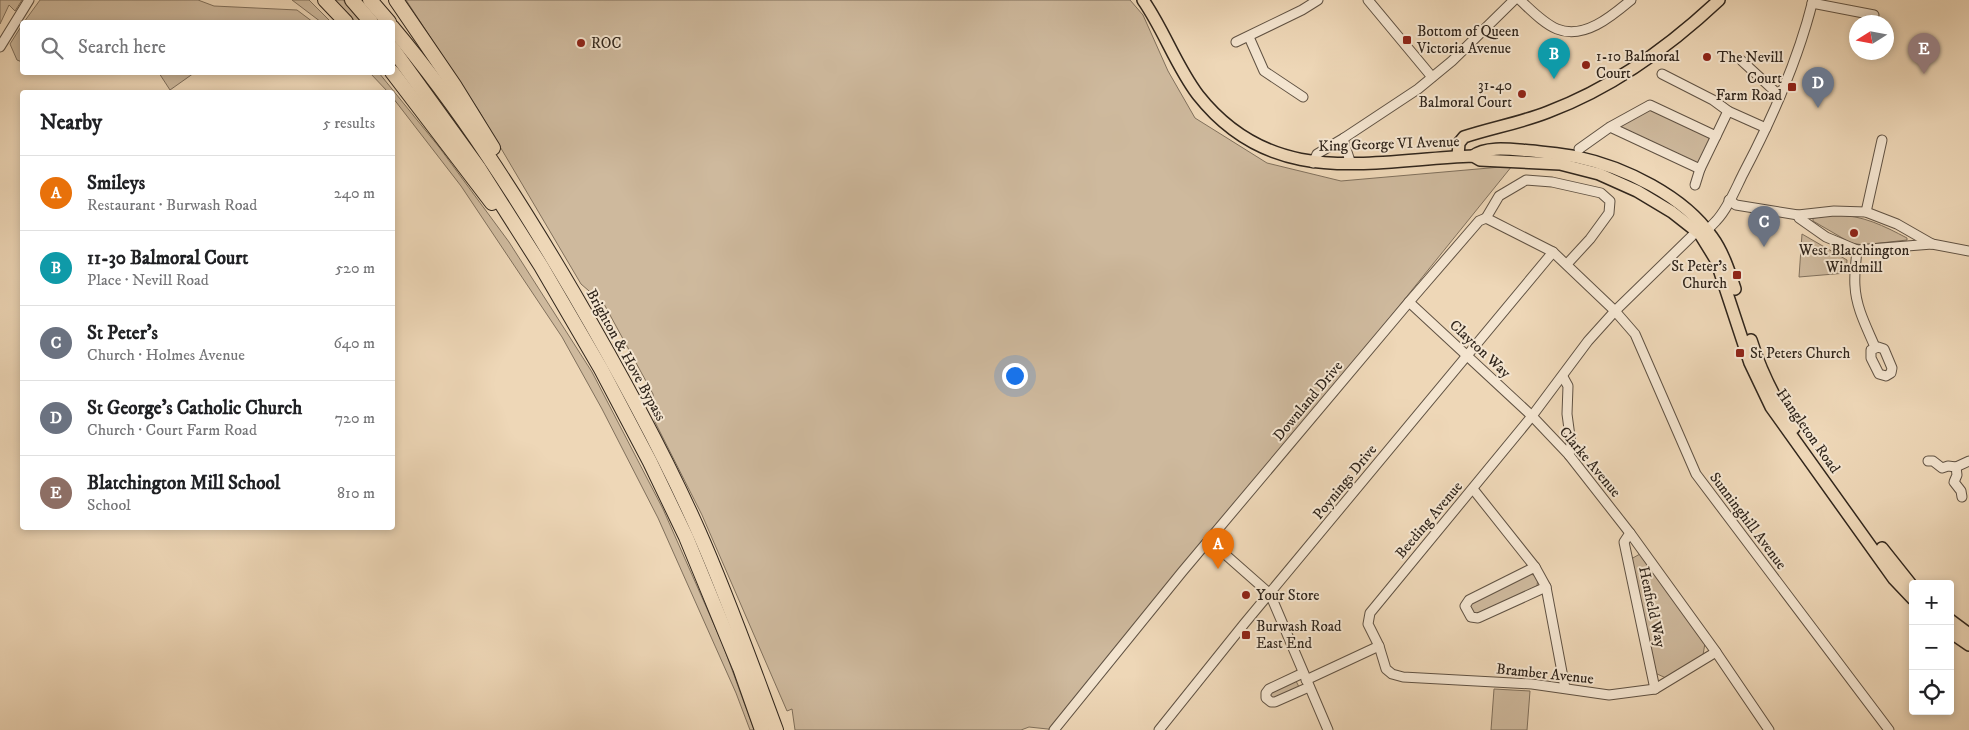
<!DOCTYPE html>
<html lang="en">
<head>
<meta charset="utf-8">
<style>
  body { margin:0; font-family:"IM FELL DW Pica",serif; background:#f2f2f2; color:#202124 }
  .controls { position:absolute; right:15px; bottom:15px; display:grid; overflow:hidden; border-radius:5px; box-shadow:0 2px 8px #0003 }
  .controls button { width:45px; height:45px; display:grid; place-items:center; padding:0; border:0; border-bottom:1px solid #e0e0e0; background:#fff; color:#202124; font:25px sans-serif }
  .compass { position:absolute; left:1849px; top:15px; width:45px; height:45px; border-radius:50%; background:#fff; box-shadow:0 2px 8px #0003; rotate:259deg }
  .you { position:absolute; left:1014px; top:375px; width:18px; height:18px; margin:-12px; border:4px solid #fff; border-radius:50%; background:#1a73e8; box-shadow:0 0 0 8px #1a73e833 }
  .badge { display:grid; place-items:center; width:32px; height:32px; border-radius:50%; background:#8f2418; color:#fff; font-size:16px; font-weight:700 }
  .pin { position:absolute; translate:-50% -41px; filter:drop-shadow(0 1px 2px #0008) }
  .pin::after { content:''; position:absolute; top:26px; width:18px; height:15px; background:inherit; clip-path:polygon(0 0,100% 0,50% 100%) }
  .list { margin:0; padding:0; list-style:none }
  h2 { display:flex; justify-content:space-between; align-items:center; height:65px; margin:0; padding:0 20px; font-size:21px }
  h2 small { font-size:16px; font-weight:400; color:#757577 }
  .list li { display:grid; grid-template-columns:32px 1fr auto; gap:15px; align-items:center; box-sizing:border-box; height:75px; padding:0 20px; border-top:1px solid #e0e0e0 }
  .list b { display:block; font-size:19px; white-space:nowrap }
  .list p { margin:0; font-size:16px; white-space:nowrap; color:#757577 }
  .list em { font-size:16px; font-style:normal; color:#757577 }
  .icon { flex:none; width:28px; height:28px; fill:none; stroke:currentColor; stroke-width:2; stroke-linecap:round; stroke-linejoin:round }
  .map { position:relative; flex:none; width:1969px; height:730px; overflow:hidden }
  .search { position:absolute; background:#fff; box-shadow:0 2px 8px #0003; left:20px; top:20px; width:375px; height:55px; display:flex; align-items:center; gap:12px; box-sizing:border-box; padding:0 18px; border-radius:5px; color:#757577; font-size:19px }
  .panel { position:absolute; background:#fff; box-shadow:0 2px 8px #0003; left:20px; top:90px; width:375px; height:440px; border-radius:5px }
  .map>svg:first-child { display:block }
</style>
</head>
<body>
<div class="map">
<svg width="1969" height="730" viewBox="0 0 1969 730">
  <rect width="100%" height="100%" fill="#eed7b7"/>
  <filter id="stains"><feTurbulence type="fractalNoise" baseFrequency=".004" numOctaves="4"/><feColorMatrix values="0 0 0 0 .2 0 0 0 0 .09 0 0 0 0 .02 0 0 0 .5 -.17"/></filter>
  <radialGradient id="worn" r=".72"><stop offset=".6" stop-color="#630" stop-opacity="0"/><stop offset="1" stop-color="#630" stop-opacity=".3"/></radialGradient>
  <g fill="#ceb99d" stroke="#80705c">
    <polygon points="0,0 22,0 15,11 9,5 0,24"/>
    <polygon points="40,0 198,0 214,6 297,10 313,22 24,22"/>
    <polygon points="292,0 309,0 331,22 321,22"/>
    <polygon points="331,0 343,0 362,22 352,22"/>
    <polygon points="406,0 1130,0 1143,15 1168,71 1195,118 1267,163 1341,181 1512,166 1057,730 1029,727 1021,730 795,730 792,709 787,711 702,515 655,422 653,394 604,304 581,284 479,111"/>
    <polygon points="22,25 22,62 17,60 10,44"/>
    <polygon points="159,73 194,73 170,90"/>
    <polygon points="370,73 379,73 439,147 509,242 592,372 663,509 723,645 754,730 750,730 736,693 658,518 602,409 562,337 461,186 393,98 392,92 388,92"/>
    <polygon points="1650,110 1708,136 1710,141 1698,164 1621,128 1620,126"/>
    <path d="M1835 215C1863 215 1884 226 1907 238V240L1863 245 1851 243 1813 221V218Z"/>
    <polygon points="1802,234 1847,260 1846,273 1799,277"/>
    <polygon points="1640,554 1705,643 1703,655 1666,678 1655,673 1631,559"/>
    <polygon points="1531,574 1538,577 1537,586 1478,615 1472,615 1468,607 1473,602"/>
    <polygon points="1296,681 1299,687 1273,699 1269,697 1270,692"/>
    <polygon points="1494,689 1530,691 1527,730 1491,730"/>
  </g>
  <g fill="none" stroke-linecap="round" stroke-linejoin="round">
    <defs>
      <g id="minor">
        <polyline points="1368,0 1432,77"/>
        <path d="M1520 0C1531 10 1543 23 1557 29 1584 40 1612 16 1631 0"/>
        <polyline points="1812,3 1874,15"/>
        <polyline points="1249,37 1264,71 1303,97"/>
        <polyline points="1236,42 1302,10 1318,0"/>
        <polyline points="0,47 29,0"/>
        <polyline points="1742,61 1780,96"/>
        <polyline points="1662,74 1713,100 1728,111"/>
        <polyline points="1716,136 1728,111 1766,128"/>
        <polyline points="1579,149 1610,127 1650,105 1716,136 1700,169 1610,127"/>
        <polyline points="1313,163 1317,154 1344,138"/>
        <polyline points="1351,164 1344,143 1344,138 1418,89 1452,61 1514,0"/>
        <polyline points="1695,185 1700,169"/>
        <polyline points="1729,200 1736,205 1798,215 1834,211 1866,212 1897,224 1932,244"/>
        <polyline points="1866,212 1882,140"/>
        <polyline points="1798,215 1799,218 1826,237 1857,250 1932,244 1969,251"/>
        <polyline points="1486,218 1499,196 1526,180 1552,182 1601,193 1610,201 1609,213 1590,239 1567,264"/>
        <path d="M1857 250C1856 262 1854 274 1855 286 1856 308 1867 328 1875 347"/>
        <polyline points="1409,302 1532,416 1569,455 1630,533 1716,652 1769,730"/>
        <polygon points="1878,347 1884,349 1892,368 1891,373 1886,376 1879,374 1871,358 1871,350"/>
        <polyline points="1563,377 1568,386 1567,414 1571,444 1569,455"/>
        <polyline points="1928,461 1933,461 1942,468 1948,466 1956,467 1957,475 1954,482 1961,491 1962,497"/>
        <polyline points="1956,467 1969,461"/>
        <polyline points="1473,489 1535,567 1546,587 1565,688"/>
        <polyline points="1630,533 1624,542 1655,689"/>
        <polyline points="1210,541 1270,594 1328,730"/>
        <polyline points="1535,567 1469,600 1465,606 1471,617 1478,618 1546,587"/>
        <path d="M1716 652 1655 689 1609 695 1532 684 1403 677 1392 674 1386 669 1379 646 1368 624 1370 613 1532 416 1588 341 1615 311 1694 234C1703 234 1711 227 1716 221 1728 208 1735 190 1743 174 1772 119 1798 61 1813 0"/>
        <polyline points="1303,673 1269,689 1266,693 1266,698 1271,702 1275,702 1309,687"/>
        <polyline points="1306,680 1379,646"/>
        <polyline points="1054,730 1182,572 1409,302 1479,221 1486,218 1553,252 1615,311 1635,334 1696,474 1889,730"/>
        <polyline points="1159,730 1244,624 1553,252"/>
      </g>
      <g id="major">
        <path d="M1143 0C1164 30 1176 66 1198 95 1273 190 1370 160 1473 156L1480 160 1560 164 1599 174 1637 191 1672 212 1700 234 1716 260 1750 363 1771 407 1894 579 1913 599"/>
        <path d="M1458 156 1459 143 1464 137C1491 128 1520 123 1548 112 1612 88 1669 47 1719 0"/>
        <path d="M1473 156C1487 145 1515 150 1532 151 1547 153 1562 154 1577 157 1624 167 1684 196 1712 237 1723 252 1729 271 1735 289"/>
        <path d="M1751 340C1761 372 1775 400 1794 428"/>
        <polyline points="1882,548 1913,587"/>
        <polyline points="1950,620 1969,634"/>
        <polyline points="1950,632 1969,645"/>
      </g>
      <g id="highway">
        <polyline points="325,0 346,22"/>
        <polyline points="352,0 371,22"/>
        <polyline points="370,0 389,22"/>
        <polyline points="396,0 454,85 493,148"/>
        <path d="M392 27C461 109 520 202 574 294 619 371 662 449 698 530 727 595 751 663 776 730"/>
        <polyline points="392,48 478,167 541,266 601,369 650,462 686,537 740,668 762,730"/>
        <polyline points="392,72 492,203"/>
      </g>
    </defs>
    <use href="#minor" stroke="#605243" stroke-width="11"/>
    <use href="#major" stroke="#31261c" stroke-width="14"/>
    <use href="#highway" stroke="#31261c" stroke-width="16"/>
    <use href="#minor" stroke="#f4e5d0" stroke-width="9"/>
    <use href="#major" stroke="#eed7b7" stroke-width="11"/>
    <use href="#highway" stroke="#eed7b7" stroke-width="14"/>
  </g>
  <g fill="#8f2418" stroke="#f4e5d0" stroke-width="2">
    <rect x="1402" y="35" width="10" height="10" rx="2.5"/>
    <circle cx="581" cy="43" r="5"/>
    <circle cx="1707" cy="57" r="5"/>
    <circle cx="1586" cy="65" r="5"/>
    <rect x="1787" y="82" width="10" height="10" rx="2.5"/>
    <circle cx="1522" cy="94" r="5"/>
    <circle cx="1854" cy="233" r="5"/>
    <rect x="1732" y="270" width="10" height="10" rx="2.5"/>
    <rect x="1735" y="348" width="10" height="10" rx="2.5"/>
    <circle cx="1246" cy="595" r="5"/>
    <rect x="1241" y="630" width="10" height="10" rx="2.5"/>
  </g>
  <g text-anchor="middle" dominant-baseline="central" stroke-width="4" stroke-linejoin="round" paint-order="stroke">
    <g font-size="15" fill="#31261c" stroke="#f4e5d0" text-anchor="start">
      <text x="1417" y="31">Bottom of Queen<tspan x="1417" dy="17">Victoria Avenue</tspan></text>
      <text x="591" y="43">ROC</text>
      <text x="1596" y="56">1-10 Balmoral<tspan x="1596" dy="17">Court</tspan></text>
      <text x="1717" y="57">The Nevill</text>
      <text x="1782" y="78" text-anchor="end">Court<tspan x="1782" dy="17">Farm Road</tspan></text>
      <text x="1512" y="85" text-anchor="end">31-40<tspan x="1512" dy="17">Balmoral Court</tspan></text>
      <text x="1854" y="250" text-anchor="middle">West Blatchington<tspan x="1854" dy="17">Windmill</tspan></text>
      <text x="1727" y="266" text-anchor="end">St Peter's<tspan x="1727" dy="17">Church</tspan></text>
      <text x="1750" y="353">St Peters Church</text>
      <text x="1256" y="595">Your Store</text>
      <text x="1256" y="626">Burwash Road<tspan x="1256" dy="17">East End</tspan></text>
    </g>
    <g font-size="15" fill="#31261c" stroke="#f4e5d0">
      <text transform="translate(1389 144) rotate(-2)">King George VI Avenue</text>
      <text transform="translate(1480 349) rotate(43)">Clayton Way</text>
      <text transform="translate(626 355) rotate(61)">Brighton &amp; Hove Bypass</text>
      <text transform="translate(1308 401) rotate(-50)">Downland Drive</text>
      <text transform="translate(1808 431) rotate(55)">Hangleton Road</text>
      <text transform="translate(1590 462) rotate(50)">Clarke Avenue</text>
      <text transform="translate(1345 482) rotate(-51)">Poynings Drive</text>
      <text transform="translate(1429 520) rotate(-50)">Beeding Avenue</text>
      <text transform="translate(1748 521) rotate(53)">Sunninghill Avenue</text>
      <text transform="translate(1652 607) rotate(78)">Henfield Way</text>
      <text transform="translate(1545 674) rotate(6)">Bramber Avenue</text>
    </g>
  </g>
  <rect width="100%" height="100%" filter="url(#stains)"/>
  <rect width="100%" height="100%" fill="url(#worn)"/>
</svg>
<div class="controls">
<button>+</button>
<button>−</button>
<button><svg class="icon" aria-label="locate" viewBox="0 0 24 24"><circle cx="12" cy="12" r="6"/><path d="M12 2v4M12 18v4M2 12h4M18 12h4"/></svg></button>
</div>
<svg class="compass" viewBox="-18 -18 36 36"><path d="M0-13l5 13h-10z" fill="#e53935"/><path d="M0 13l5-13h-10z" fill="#757577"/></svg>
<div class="you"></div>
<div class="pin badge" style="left:1218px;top:569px;background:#e8710a">A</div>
<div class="pin badge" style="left:1554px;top:79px;background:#0f9aa8">B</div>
<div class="pin badge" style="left:1764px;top:247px;background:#6b7280">C</div>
<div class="pin badge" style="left:1818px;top:108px;background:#6b7280">D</div>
<div class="pin badge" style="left:1924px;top:74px;background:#8d6e63">E</div>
<div class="search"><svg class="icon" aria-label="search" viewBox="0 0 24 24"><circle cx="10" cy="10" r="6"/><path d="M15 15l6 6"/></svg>Search here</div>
<section class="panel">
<h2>Nearby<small>5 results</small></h2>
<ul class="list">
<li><span class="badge" style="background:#e8710a">A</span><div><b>Smileys</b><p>Restaurant · Burwash Road</p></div><em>240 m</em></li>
<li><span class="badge" style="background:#0f9aa8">B</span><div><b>11-30 Balmoral Court</b><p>Place · Nevill Road</p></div><em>520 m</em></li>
<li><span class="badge" style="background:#6b7280">C</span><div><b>St Peter's</b><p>Church · Holmes Avenue</p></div><em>640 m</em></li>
<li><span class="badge" style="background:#6b7280">D</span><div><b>St George's Catholic Church</b><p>Church · Court Farm Road</p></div><em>720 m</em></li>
<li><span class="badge" style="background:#8d6e63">E</span><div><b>Blatchington Mill School</b><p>School</p></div><em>810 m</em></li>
</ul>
</section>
</div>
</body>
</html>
